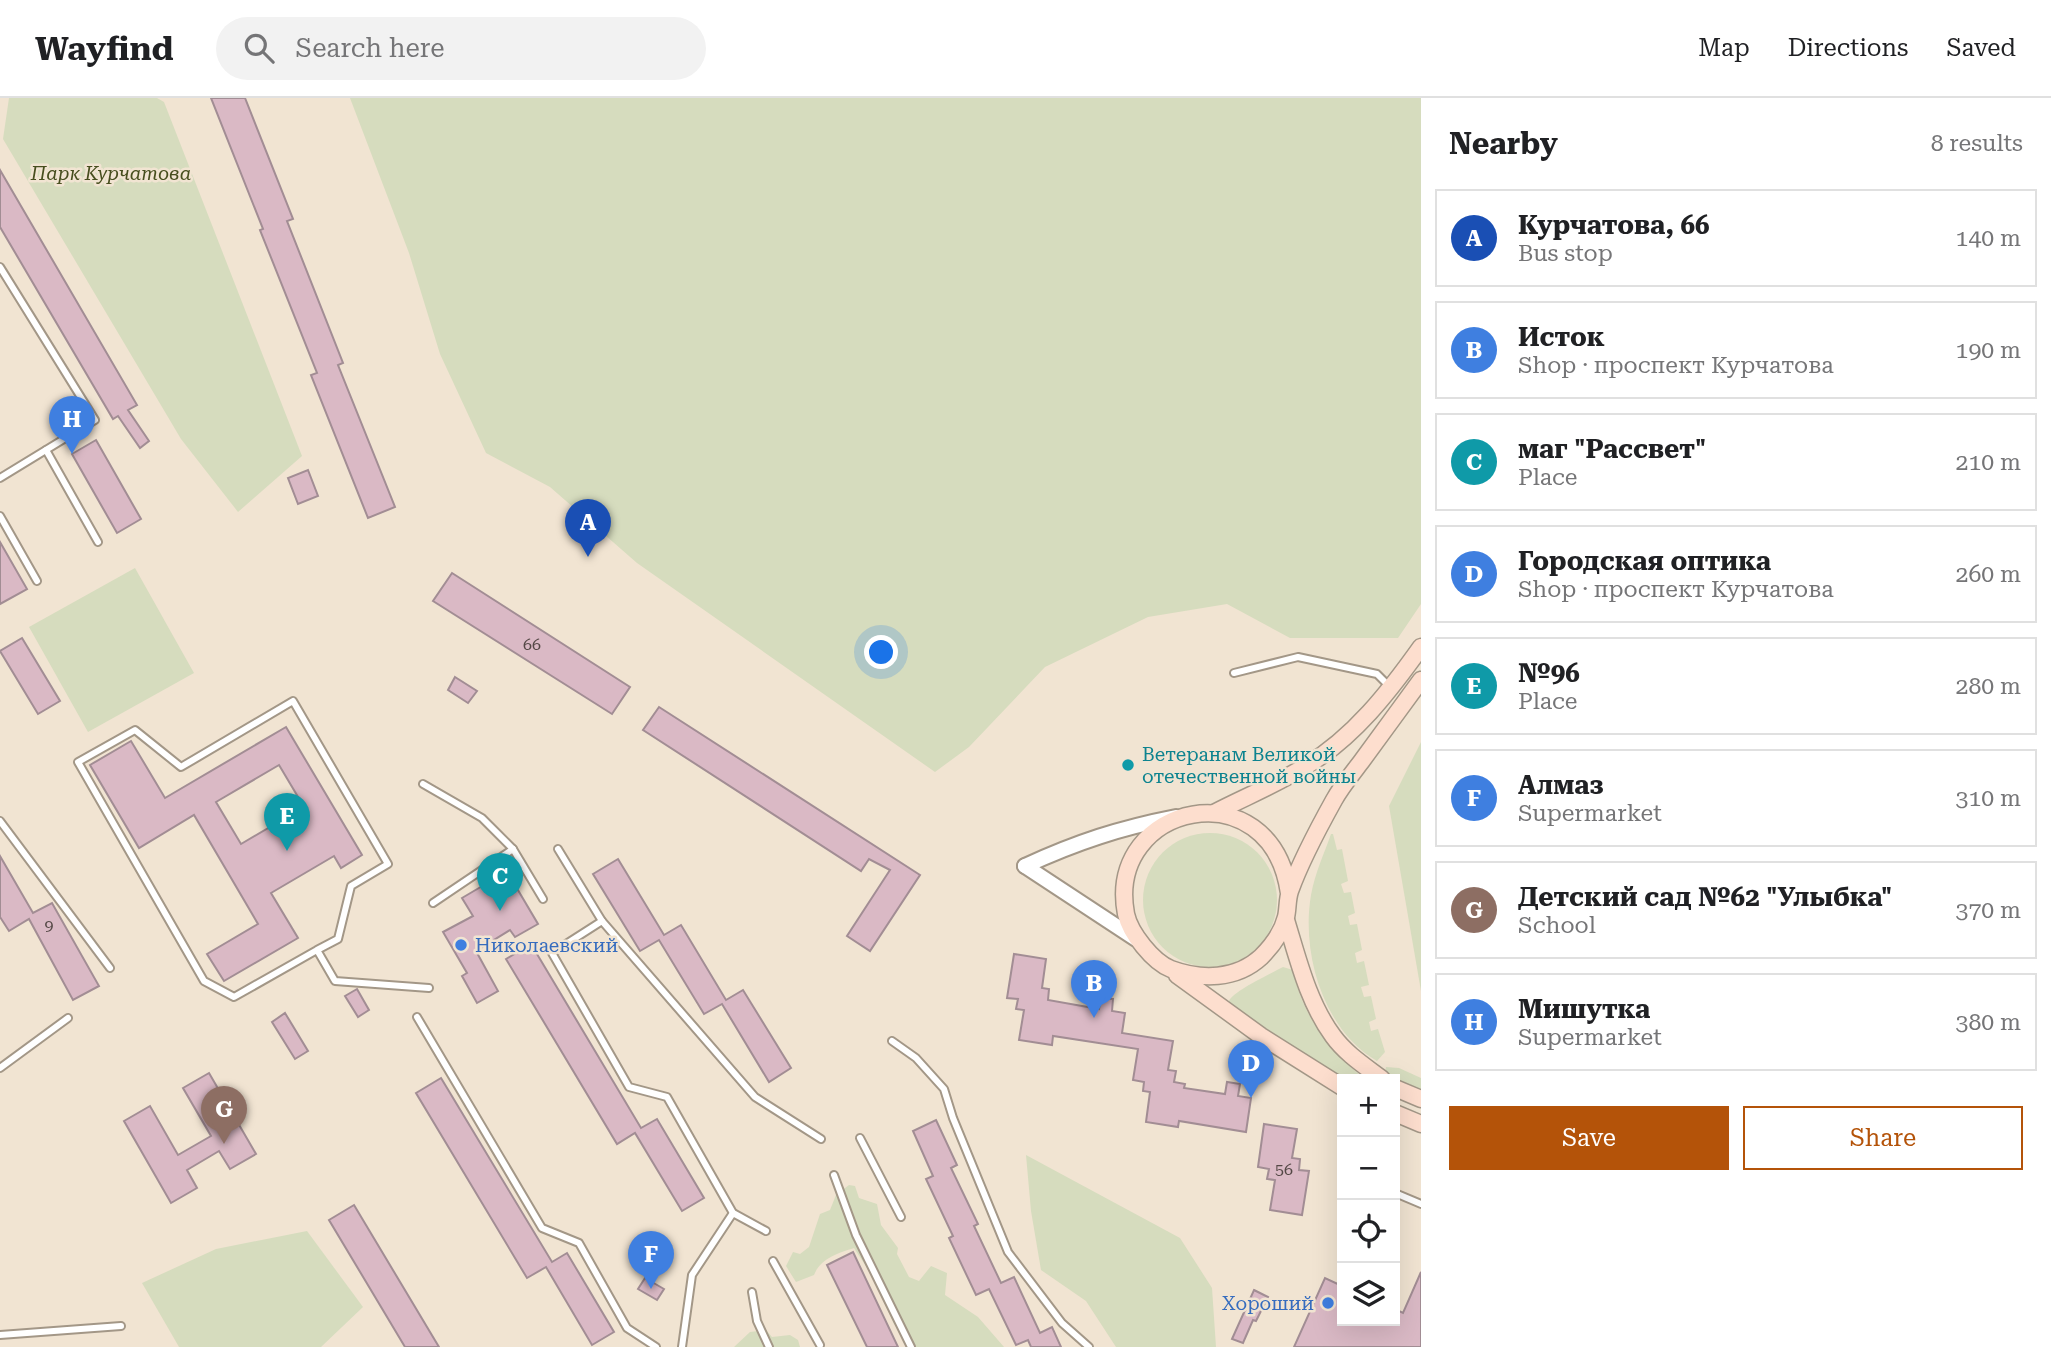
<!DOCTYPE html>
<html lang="en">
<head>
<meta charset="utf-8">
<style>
  body { margin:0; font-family:"Roboto Serif",serif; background:#f2f2f2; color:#202124 }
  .controls { position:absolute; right:21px; bottom:21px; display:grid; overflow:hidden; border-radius:0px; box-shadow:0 7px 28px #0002 }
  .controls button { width:63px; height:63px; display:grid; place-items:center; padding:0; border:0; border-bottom:2px solid #e0e0e0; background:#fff; color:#202124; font:35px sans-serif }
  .you { position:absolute; left:882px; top:555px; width:24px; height:24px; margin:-18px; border:5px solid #fff; border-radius:50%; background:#1a73e8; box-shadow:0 0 0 10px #1a73e833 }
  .badge { display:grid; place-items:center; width:46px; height:46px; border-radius:50%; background:#b45309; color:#fff; font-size:23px; font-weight:700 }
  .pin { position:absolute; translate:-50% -58px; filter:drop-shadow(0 2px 4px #0008) }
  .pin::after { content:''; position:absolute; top:37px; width:24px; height:21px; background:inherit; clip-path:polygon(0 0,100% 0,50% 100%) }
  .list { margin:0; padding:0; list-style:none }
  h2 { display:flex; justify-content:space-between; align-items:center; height:91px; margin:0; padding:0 28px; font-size:30px }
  h2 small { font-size:23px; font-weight:400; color:#757577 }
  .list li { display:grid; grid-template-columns:46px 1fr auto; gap:21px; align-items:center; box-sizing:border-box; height:98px; margin:0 14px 14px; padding:0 14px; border:2px solid #e0e0e0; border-radius:0px }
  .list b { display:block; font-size:26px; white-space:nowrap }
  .list p { margin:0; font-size:23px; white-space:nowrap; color:#757577 }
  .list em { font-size:23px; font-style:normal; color:#757577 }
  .actions { display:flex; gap:14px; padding:21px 28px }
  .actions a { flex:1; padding:16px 0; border:2px solid #b45309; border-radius:0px; text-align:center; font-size:24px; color:#b45309 }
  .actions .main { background:#b45309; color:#fff }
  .icon { flex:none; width:38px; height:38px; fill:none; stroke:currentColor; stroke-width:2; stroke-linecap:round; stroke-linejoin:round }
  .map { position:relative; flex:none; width:1421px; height:1249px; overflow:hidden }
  header { display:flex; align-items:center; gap:42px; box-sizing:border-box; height:98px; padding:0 35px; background:#fff; border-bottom:2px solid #e0e0e0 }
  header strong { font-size:33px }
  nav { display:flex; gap:38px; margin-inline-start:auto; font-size:24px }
  .search { width:490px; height:63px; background:#f2f2f2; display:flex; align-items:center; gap:18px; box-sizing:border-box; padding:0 24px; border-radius:38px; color:#757577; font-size:26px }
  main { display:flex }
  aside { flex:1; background:#fff }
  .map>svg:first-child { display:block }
</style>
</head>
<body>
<header>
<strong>Wayfind</strong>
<div class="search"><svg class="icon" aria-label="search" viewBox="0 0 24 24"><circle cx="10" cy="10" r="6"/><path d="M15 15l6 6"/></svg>Search here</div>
<nav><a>Map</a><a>Directions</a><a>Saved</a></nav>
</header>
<main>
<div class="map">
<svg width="1421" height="1249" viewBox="0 0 1421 1249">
  <rect width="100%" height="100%" fill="#f1e4d2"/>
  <g fill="#d6dcbe">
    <polygon points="9,0 157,0 164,4 302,358 238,414 181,341 3,41"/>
    <polygon points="350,0 1421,0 1421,506 1398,540 1290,540 1227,506 1148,519 1045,569 969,649 935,674 637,465 550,389 486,355 440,256 409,155"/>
    <polygon points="135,470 194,575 88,634 29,529"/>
    <polygon points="1421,644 1421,893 1389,708"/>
    <circle cx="1210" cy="802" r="67"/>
    <path d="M1331 736H1333L1337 752 1342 751 1348 783 1341 786 1344 795 1351 794 1355 815 1348 818 1350 827 1357 826 1362 852 1355 855 1357 865 1364 863 1369 887 1361 889 1364 899 1371 898 1376 921 1369 924 1371 933 1378 931 1385 954 1377 963C1323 932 1301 855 1311 797 1315 775 1324 756 1331 736Z"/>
    <path d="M1283 869 1293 872C1301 915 1329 951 1362 979L1360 981H1343L1231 908 1229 903C1233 893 1272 875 1283 869Z"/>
    <polygon points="1386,969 1399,970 1421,980 1421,991 1415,991 1385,975"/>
    <polygon points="1026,1057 1180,1140 1212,1190 1216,1249 1116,1249 1086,1203 1041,1172 1031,1113"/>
    <path d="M849 1087 855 1088 859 1100 877 1106 881 1127 898 1150 897 1156 909 1179 919 1183 931 1168 947 1175 945 1197 978 1219 1004 1249H916L912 1240 894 1226 871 1176 854 1150C838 1155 820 1161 814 1177L796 1184 786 1168 793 1154 800 1156 809 1149 820 1116 830 1112 836 1097Z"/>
    <polygon points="307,1133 363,1209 321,1249 179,1249 142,1185 216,1151"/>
    <polygon points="766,1232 772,1239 790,1237 798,1242 800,1249 734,1249 750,1234"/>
  </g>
  <g fill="#dab9c5" stroke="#a28d94" stroke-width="2" fill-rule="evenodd">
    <polygon points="211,0 245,0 293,121 287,123 343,265 338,267 395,409 368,420 311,277 317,275 260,132 263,131"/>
    <polygon points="0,72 137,307 128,312 149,343 140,350 118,318 113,321 0,129"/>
    <polygon points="96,342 141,421 117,435 72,356"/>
    <polygon points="308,372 318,398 298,406 288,380"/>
    <polygon points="0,444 27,491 0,506"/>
    <polygon points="452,475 630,589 612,616 433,503"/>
    <polygon points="22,540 60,603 38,616 0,553"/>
    <polygon points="455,579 477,593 468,605 448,592"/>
    <polygon points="659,609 920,777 870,853 847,838 890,772 869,761 861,773 643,632"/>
    <path d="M286 629 362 757 341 770 334 758 271 795 298 840 224 883 207 856 258 826 194 717 139 750 90 667 131 643 165 700ZM279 667 304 709 241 746 216 704Z"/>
    <polygon points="0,758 33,815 52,805 99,888 73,902 29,821 9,833 0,819"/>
    <polygon points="618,761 664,837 681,827 726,902 743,892 791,970 769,984 722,906 704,916 659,842 640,853 593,776"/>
    <polygon points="502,765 538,826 515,839 510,832 476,853 498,893 477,905 462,878 467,875 443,834 473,818 462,800 484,787 480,780"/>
    <polygon points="531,846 641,1030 657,1021 704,1100 682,1113 635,1035 617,1046 506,861"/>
    <polygon points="1014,856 1046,861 1042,890 1049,891 1048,902 1099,911 1101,900 1113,901 1112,913 1125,915 1122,935 1173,943 1168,972 1176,973 1174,984 1185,986 1184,990 1225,996 1227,984 1240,986 1238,998 1251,1000 1246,1034 1179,1023 1178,1029 1146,1024 1150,994 1143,993 1144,984 1133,982 1138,951 1053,938 1052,947 1019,942 1024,912 1016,911 1018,901 1007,900"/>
    <polygon points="357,891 369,912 358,919 345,898"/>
    <polygon points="285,915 308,953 295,961 272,924"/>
    <polygon points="209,975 256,1056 230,1071 219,1053 187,1072 197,1090 171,1105 124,1023 150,1008 178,1057 211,1038 183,990"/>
    <polygon points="441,980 552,1164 567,1155 614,1234 592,1247 546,1169 527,1180 416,995"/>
    <polygon points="936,1022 957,1067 951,1070 978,1126 974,1128 1001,1185 1014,1179 1040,1235 1052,1229 1061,1249 1031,1249 1028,1242 1016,1247 989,1191 976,1197 949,1140 953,1138 926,1081 933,1078 913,1033"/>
    <polygon points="1264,1026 1297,1031 1292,1060 1300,1061 1299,1072 1309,1073 1302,1117 1270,1112 1275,1082 1267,1081 1269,1071 1258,1069"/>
    <polygon points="354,1107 439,1249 405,1249 329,1122"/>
    <polygon points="853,1154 898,1249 867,1249 827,1167"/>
    <polygon points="1421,1174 1421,1249 1294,1249 1325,1180 1342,1188 1342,1223 1395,1223 1395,1211 1403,1215"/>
    <polygon points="645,1180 664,1191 657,1202 638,1191"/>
    <polygon points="1254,1192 1268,1199 1256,1223 1253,1222 1243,1245 1232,1241"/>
  </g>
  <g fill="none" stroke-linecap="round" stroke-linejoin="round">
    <defs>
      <g id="service">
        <polyline points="0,169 95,322 0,380"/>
        <polyline points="46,352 98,444"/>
        <polyline points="0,418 37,483"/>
        <polyline points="1234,575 1298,559 1377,576 1390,589"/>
        <polyline points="423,686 482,720 513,751 543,801"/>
        <polyline points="0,723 110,870"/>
        <polyline points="558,751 602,823"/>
        <polyline points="433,805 513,751"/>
        <polyline points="317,852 338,841 351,788 388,766 293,603 181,669 135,632 78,664 204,883 234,899 317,852 335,883 429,890"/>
        <polyline points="417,919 542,1130 579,1145 627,1230 656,1249"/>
        <polyline points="892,943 916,960 944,991 953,1020 1008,1154 1062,1225 1089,1249"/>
        <polyline points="0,970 68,920"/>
        <polyline points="860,1040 901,1119"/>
        <polyline points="834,1077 856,1137 911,1249"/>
        <polyline points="1395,1095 1421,1106"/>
        <polyline points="766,1133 733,1115 667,999 629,989 552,855 602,823 755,999 821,1041"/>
        <polyline points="773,1163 820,1247"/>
        <polyline points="752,1194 757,1223 769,1249"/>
        <polyline points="0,1237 121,1228"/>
        <polyline points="682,1249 692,1177 733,1115"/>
      </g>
      <g id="tertiary">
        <path d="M1025 768C1077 744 1120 730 1176 719"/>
        <polyline points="1025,768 1136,841"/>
      </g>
      <g id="secondary">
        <path d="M1214 715C1245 699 1277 686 1306 668 1354 639 1389 594 1421 549"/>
        <path d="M1289 795C1271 669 1105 705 1126 816 1130 835 1153 864 1171 871 1201 882 1236 882 1261 859 1272 848 1282 835 1286 819 1288 811 1287 802 1290 793 1300 765 1319 729 1334 702 1341 689 1352 676 1361 664 1381 637 1401 609 1421 582"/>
        <path d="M1286 822C1298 861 1308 904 1333 938 1346 956 1365 968 1382 981"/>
        <polyline points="1177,877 1261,938 1342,989"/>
        <polyline points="1395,990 1421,1001"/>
        <polyline points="1395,1015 1421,1026"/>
      </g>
    </defs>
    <use href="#service" stroke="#a39787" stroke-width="10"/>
    <use href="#tertiary" stroke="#a39787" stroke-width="18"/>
    <use href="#secondary" stroke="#a39787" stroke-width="19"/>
    <use href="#service" stroke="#fff" stroke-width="6"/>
    <use href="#tertiary" stroke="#fff" stroke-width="14"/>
    <use href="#secondary" stroke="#fddece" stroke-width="16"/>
  </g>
  <circle fill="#0f9aa8" stroke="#f1e4d2" stroke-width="2.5" cx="1128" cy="667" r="7"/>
  <g fill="#3f7fe0" stroke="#f1e4d2" stroke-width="2.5">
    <circle cx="461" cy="847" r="7"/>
    <circle cx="1328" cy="1205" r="7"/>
  </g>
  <g text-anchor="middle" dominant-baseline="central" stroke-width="5" stroke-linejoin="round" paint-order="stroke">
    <g font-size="16" fill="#544846">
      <text x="532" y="546">66</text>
      <text x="49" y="827">9</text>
      <text x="1284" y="1071">56</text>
    </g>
    <g font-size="19" font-style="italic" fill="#474e1e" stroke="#f1e4d2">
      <text x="111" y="75">Парк Курчатова</text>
    </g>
    <g font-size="19" fill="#0d838f" stroke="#f1e4d2" text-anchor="start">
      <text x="1142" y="656">Ветеранам Великой<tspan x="1142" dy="22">отечественной войны</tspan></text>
    </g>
    <g font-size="19" fill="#366cbe" stroke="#f1e4d2" text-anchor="start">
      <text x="475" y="847">Николаевский</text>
      <text x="1314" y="1205" text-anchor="end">Хороший</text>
    </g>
  </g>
</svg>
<div class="controls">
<button>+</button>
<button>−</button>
<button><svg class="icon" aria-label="locate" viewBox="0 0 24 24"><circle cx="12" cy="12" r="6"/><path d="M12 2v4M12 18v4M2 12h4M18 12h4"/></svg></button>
<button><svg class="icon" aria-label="layers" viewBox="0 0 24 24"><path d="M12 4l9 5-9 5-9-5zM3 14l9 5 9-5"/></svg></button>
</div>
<div class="you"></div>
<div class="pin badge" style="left:588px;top:459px;background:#1a4fb4">A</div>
<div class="pin badge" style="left:1094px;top:920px;background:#3f7fe0">B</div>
<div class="pin badge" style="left:500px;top:813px;background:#0f9aa8">C</div>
<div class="pin badge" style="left:1251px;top:1000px;background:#3f7fe0">D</div>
<div class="pin badge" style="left:287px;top:753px;background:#0f9aa8">E</div>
<div class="pin badge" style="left:651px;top:1191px;background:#3f7fe0">F</div>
<div class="pin badge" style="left:224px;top:1046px;background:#8d6e63">G</div>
<div class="pin badge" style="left:72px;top:356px;background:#3f7fe0">H</div>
</div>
<aside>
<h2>Nearby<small>8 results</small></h2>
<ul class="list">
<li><span class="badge" style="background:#1a4fb4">A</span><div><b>Курчатова, 66</b><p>Bus stop</p></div><em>140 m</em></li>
<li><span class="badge" style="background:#3f7fe0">B</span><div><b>Исток</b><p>Shop · проспект Курчатова</p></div><em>190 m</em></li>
<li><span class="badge" style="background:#0f9aa8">C</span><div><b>маг &quot;Рассвет&quot;</b><p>Place</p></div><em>210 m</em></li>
<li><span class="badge" style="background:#3f7fe0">D</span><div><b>Городская оптика</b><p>Shop · проспект Курчатова</p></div><em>260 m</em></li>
<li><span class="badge" style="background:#0f9aa8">E</span><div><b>№96</b><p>Place</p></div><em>280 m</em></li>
<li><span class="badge" style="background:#3f7fe0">F</span><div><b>Алмаз</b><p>Supermarket</p></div><em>310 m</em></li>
<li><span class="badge" style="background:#8d6e63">G</span><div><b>Детский сад №62 &quot;Улыбка&quot;</b><p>School</p></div><em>370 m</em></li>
<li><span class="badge" style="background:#3f7fe0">H</span><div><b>Мишутка</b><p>Supermarket</p></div><em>380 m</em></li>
</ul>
<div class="actions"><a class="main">Save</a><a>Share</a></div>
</aside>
</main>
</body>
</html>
